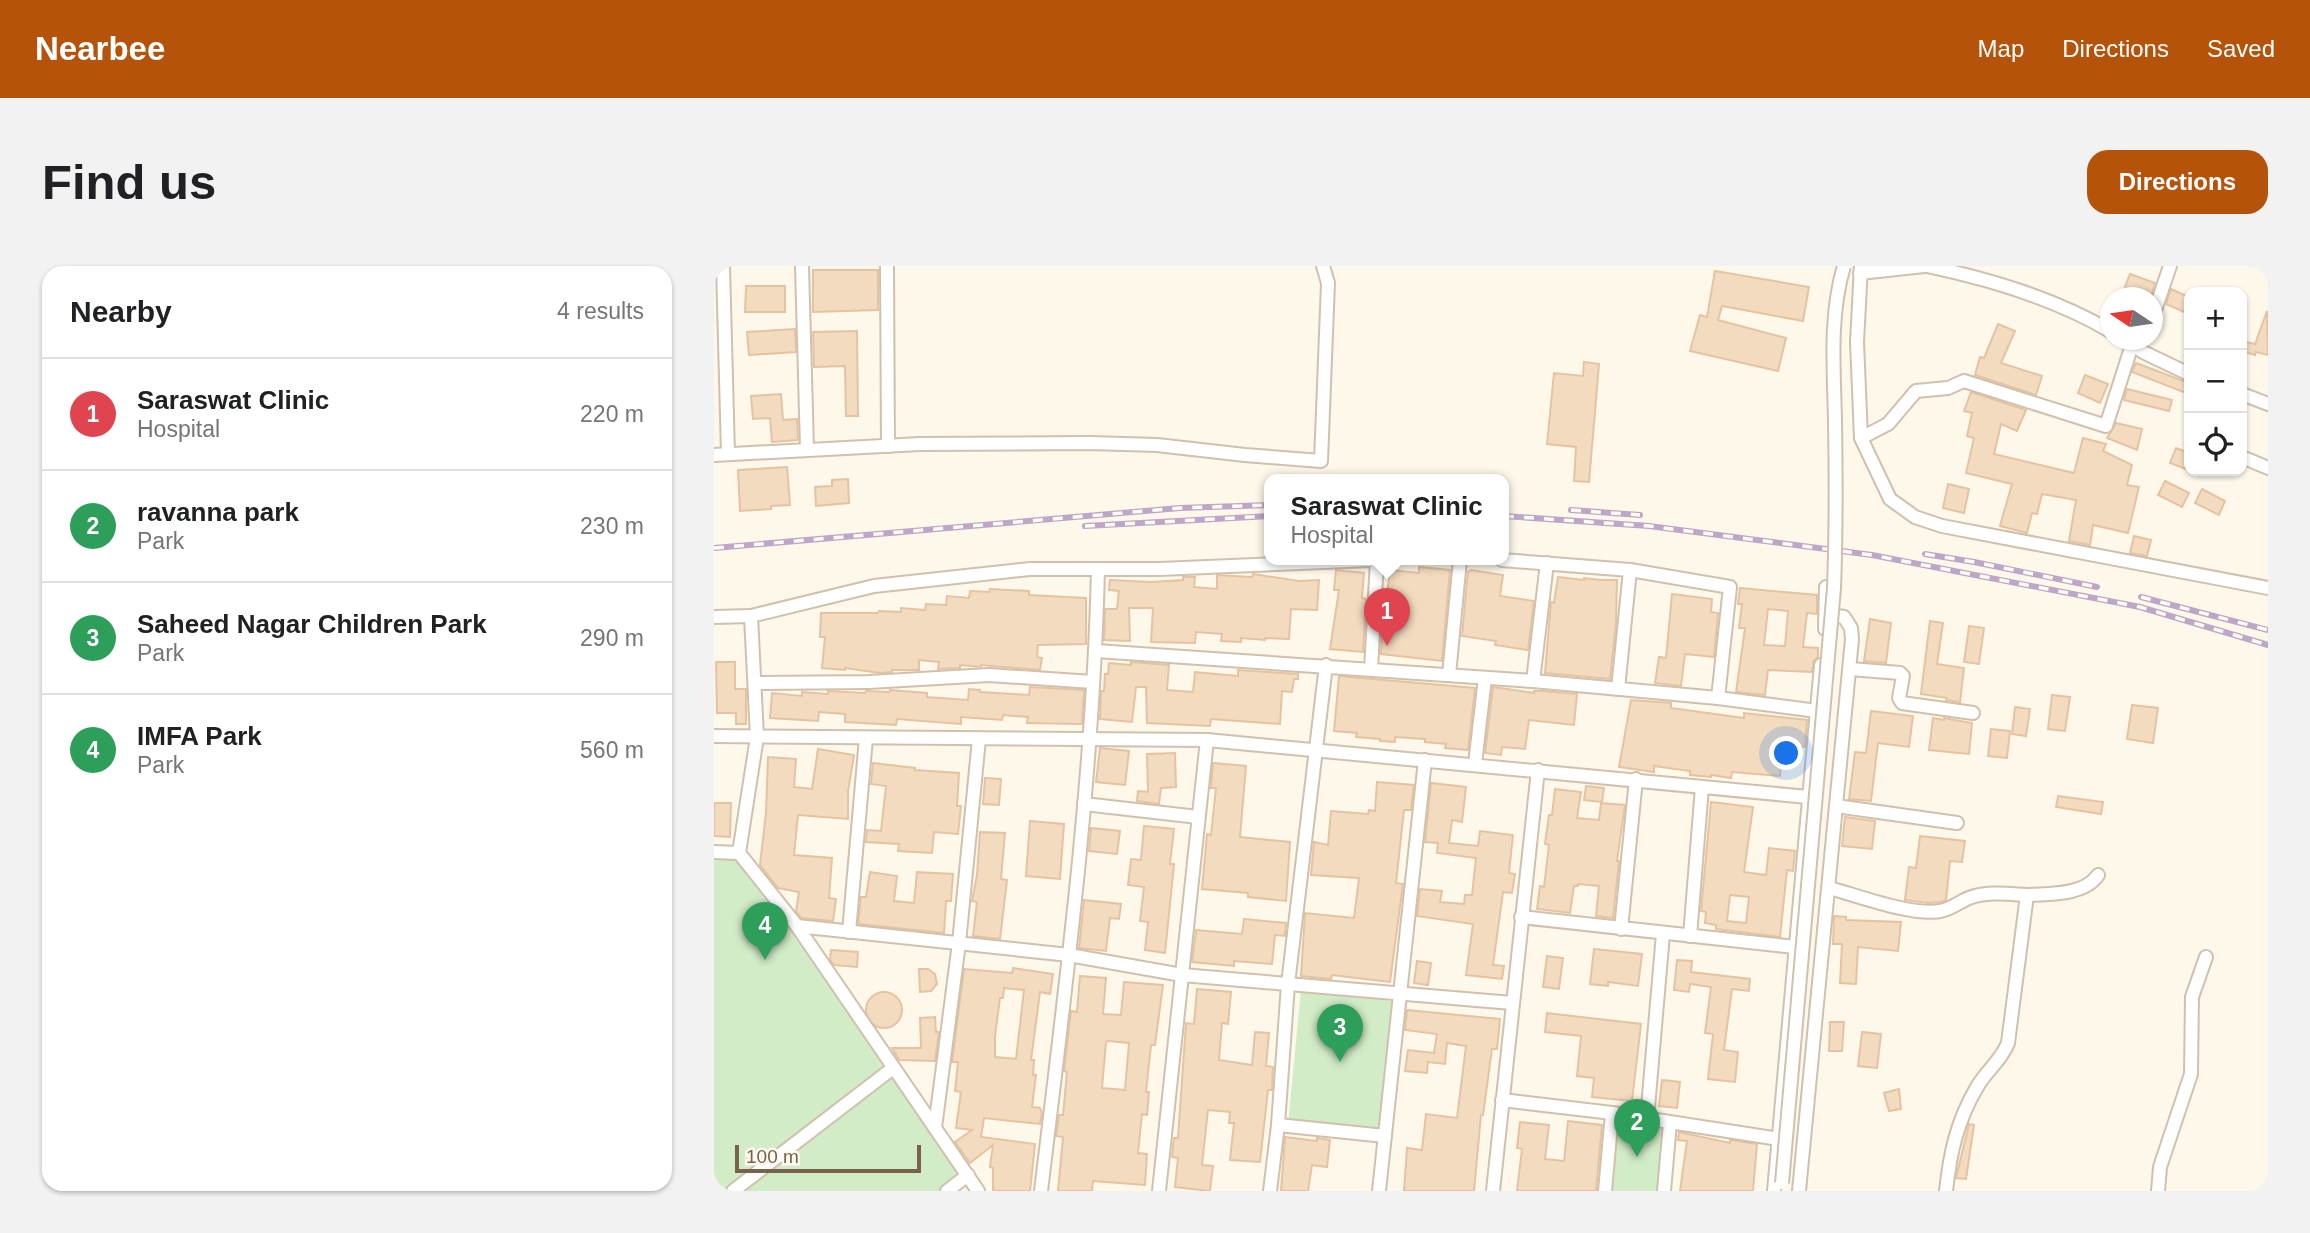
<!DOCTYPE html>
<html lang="en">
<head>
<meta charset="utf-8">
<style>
  body { margin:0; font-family:Arial,sans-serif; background:#f2f2f2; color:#202124 }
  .controls { position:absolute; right:21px; top:21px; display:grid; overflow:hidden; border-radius:14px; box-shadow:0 2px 5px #0004 }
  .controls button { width:63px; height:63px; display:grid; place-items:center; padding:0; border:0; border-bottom:2px solid #e0e0e0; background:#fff; color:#202124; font:35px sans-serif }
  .compass { position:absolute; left:1386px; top:21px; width:63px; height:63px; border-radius:50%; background:#fff; box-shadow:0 2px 5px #0004; rotate:283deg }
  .scale { position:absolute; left:21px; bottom:18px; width:186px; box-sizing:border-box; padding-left:7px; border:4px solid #79614b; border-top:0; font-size:19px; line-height:24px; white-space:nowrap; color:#79614b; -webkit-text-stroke:5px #fffbf1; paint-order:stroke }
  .you { position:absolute; left:1073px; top:488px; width:24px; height:24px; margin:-18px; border:5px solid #fff; border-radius:50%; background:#1a73e8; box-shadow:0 0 0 10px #1a73e833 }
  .badge { display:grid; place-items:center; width:46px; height:46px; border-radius:50%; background:#b45309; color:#fff; font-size:23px; font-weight:700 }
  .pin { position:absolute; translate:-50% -58px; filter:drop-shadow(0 2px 4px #0008) }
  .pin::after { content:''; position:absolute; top:37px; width:24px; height:21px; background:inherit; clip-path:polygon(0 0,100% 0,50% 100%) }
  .popup { position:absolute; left:550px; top:208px; width:245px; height:91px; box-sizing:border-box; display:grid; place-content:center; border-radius:14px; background:#fff; filter:drop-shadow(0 2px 5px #0005); font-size:23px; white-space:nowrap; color:#757577 }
  .popup b { font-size:26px; color:#202124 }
  .popup::after { content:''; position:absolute; left:50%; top:100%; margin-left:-14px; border:14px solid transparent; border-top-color:#fff }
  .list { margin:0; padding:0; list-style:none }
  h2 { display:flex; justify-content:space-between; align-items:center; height:91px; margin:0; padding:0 28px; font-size:30px }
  h2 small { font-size:23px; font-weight:400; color:#757577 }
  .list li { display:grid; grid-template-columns:46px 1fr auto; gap:21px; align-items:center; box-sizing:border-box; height:112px; padding:0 28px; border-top:2px solid #e0e0e0 }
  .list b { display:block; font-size:26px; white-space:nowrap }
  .list p { margin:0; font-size:23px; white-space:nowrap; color:#757577 }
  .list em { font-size:23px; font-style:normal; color:#757577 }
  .icon { flex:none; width:38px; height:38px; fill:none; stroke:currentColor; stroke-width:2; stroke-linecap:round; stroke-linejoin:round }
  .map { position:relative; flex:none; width:1554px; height:925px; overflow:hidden; border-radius:21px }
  header { display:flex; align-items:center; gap:42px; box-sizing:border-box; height:98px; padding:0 35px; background:#b45309; color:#fff }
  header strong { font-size:33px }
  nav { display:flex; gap:38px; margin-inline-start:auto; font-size:24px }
  .intro { display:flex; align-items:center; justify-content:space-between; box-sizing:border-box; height:168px; padding:0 42px }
  h1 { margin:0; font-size:49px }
  .button { padding:18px 32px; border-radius:21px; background:#b45309; color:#fff; font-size:24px; font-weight:700 }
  main { display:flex; gap:42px; padding:0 42px }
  aside { flex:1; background:#fff; border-radius:21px; box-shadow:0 2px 5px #0004 }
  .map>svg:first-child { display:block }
</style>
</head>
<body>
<header>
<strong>Nearbee</strong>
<nav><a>Map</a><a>Directions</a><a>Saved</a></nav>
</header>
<div class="intro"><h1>Find us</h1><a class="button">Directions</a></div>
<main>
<aside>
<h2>Nearby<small>4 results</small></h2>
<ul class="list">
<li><span class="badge" style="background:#e0444e">1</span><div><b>Saraswat Clinic</b><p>Hospital</p></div><em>220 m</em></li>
<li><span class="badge" style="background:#2e9e5b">2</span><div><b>ravanna park</b><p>Park</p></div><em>230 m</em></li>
<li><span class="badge" style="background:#2e9e5b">3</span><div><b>Saheed Nagar Children Park</b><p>Park</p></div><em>290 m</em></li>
<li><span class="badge" style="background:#2e9e5b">4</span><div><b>IMFA Park</b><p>Park</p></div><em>560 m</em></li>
</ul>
</aside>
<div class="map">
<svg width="1554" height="925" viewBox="0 0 1554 925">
  <rect width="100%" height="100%" fill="#fdf8ea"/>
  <g fill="#d1ecc7">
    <polygon points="0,586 25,587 254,909 233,925 0,925"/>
    <polygon points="587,724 679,735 666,869 574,858"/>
    <polygon points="898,847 956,856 950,925 891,925"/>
  </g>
  <g fill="#f3dbc0" stroke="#e6c3a0" stroke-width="2" fill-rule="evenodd">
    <polygon points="99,4 164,4 164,44 99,46"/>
    <polygon points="1001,5 1095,21 1089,55 1008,40 1004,54 1072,72 1064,105 976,85 986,49 993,51"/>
    <polygon points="1416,8 1441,17 1437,30 1411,21"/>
    <polygon points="32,20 71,20 71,46 31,46"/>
    <polygon points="1457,23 1475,31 1470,46 1452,38"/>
    <polygon points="1553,45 1554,89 1542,86 1541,89 1528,85 1528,75 1541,78"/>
    <polygon points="1284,58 1301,65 1287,97 1328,110 1322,129 1261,109 1266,91 1270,92"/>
    <polygon points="81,63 82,86 35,89 33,66"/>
    <polygon points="143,65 144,150 132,150 131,100 100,101 99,66"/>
    <polygon points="870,96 885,98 875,216 860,215 862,181 833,178 840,107 869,110"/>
    <polygon points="1422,97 1475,117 1472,127 1418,106"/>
    <polygon points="1371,109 1394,118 1386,137 1364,127"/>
    <polygon points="1413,123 1458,134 1455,145 1410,134"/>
    <polygon points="1257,126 1312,144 1303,165 1287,158 1280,188 1360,207 1369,172 1392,178 1389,185 1418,199 1413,219 1425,221 1414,267 1379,259 1376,279 1355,275 1362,234 1328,228 1323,248 1318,247 1313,267 1286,260 1298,218 1252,207 1260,172 1253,170 1258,147 1250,145"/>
    <polygon points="67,128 69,154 83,153 84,174 58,176 56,152 39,153 37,130"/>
    <polygon points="1402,157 1428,163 1423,184 1393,172"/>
    <polygon points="1462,182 1475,187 1475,204 1456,197"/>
    <polygon points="73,201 76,239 57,240 57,243 26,245 24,204"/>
    <polygon points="134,213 135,237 102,240 101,221 118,220 118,214"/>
    <polygon points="1451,215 1475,227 1468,241 1444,229"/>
    <polygon points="1234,218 1255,223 1250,247 1229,242"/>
    <polygon points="1488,223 1511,235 1505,249 1481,237"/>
    <polygon points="1420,270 1437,274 1433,290 1416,287"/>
    <polygon points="705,301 736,304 728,395 667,388 669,335 672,336 676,304 705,307"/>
    <polygon points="622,304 650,307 648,332 652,333 649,386 616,383 625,324 620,324"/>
    <polygon points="757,304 789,309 786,330 820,335 814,384 781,379 782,375 748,370 754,306"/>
    <polygon points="539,308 585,315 605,314 603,344 577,343 575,373 551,372 551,374 527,372 527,376 507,375 508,368 482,366 481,377 437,376 439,342 415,342 416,375 390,374 391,343 403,343 405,325 395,324 396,314 437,316 469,314 469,311 481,311 480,321 503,323 503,309 538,311"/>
    <polygon points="844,311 870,314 870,312 887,314 903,314 902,357 896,413 831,407 837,336 840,337"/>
    <path d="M1026 322 1103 329V348L1093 347 1089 381 1104 382V391L1100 395 1098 406 1054 404 1051 429 1022 426 1031 362H1025L1028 338H1024ZM1054 343 1074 345 1071 380 1050 379Z"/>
    <polygon points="276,323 315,325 315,329 372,332 372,378 324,379 323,391 328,392 326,404 267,399 267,401 246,399 246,402 224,403 225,396 205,394 205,404 178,404 178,406 166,407 131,402 131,404 108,402 111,371 106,371 107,347 164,347 165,345 187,346 187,342 211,344 212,338 232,339 233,330 255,332 256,325 275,326"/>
    <polygon points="958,328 998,333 997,346 1004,347 1000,391 971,388 967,420 941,417 945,391 952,392"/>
    <polygon points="1156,353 1177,357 1172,397 1150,395"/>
    <polygon points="1216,355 1229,357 1223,398 1250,402 1246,436 1232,434 1233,432 1207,428"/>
    <polygon points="1255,360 1270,362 1265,398 1250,396"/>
    <polygon points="2,396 21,396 21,423 32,423 32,458 22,458 22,447 3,447"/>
    <polygon points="417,396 455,399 453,424 479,426 481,406 524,410 524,404 584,408 584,413 580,413 578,426 568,425 566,458 497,453 496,460 433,457 432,421 422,421 418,456 386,453 387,425 390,425 391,408 394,408 395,397 417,399"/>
    <polygon points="625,410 761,422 754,484 731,482 732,478 711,476 711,473 681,471 681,476 666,475 666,473 642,471 643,467 620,465"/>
    <polygon points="316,421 370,424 368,458 313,457 314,451 289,449 288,454 247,451 247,458 183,453 182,459 131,456 131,448 105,446 104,455 56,452 58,427 88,430 88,426 114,428 114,425 151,427 152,425 175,426 176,424 213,427 213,431 254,434 255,423 266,424 266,426 315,429"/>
    <polygon points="779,421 820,427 820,425 829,425 863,428 860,459 815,454 811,483 788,481 787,489 771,487"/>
    <polygon points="1338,429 1356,431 1351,465 1334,463"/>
    <polygon points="917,434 957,437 957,442 1030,452 1030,447 1093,454 1091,481 1069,479 1066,510 1018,506 1017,512 997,509 997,511 976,509 976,505 940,500 940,506 905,501"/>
    <polygon points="1418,439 1444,442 1439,477 1413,473"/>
    <polygon points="1301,441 1316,443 1312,470 1298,468"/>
    <polygon points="1157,445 1199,450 1195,481 1164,477 1157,535 1135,533 1141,486 1152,487"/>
    <polygon points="1219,452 1230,454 1230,452 1258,457 1255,488 1215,484"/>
    <polygon points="1277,463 1296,465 1293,492 1274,490"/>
    <polygon points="386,482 415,485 411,519 382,516"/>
    <polygon points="104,483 140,489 134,525 134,553 84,549 80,589 118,592 115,632 122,633 119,655 87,652 82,645 85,626 64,622 46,599 52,547 54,491 82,493 80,521 98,523"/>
    <polygon points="461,487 462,521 447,522 445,538 423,535 424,525 434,526 433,488"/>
    <polygon points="159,497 201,502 201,504 245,507 243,540 247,540 244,568 220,566 218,587 184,585 185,578 152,576 153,564 167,565 172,520 157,518"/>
    <polygon points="499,497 532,500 526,571 576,576 572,635 534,631 534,627 488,623 493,568 497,569 502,522 497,522"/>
    <polygon points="271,512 287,513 285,539 269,538"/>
    <polygon points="663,516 700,519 697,544 690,544 682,617 689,618 676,716 618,709 617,713 587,710 591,647 640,652 645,612 597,609 600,576 614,579 617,545 654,548 655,544 661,545"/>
    <polygon points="717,517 752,521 748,556 738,554 735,577 764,580 766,565 799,569 795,607 801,608 798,627 789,626 779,699 790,700 788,713 752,709 759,658 703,650 706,623 728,625 726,636 750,638 751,629 758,629 762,592 723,587 724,577 711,576"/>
    <polygon points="872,520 890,522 888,536 870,534"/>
    <polygon points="841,523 867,526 863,552 885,554 887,537 911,539 903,595 905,595 899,652 882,650 885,620 864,618 864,620 860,620 856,647 823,643 826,620 830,621 835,579 831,578 835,549 838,549"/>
    <polygon points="1344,530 1389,536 1387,548 1342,541"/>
    <path d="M997 536 1039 541 1030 606 1052 609 1055 582 1081 585 1079 605 1073 604 1066 671 1002 663V659L991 657 992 646 987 645ZM1016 629 1035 631 1032 657 1013 655Z"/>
    <polygon points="0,537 17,537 16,571 0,570"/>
    <polygon points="1131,551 1161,555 1158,583 1128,580"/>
    <polygon points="316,555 350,558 346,613 312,610"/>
    <polygon points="430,560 460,563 456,598 460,598 451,687 431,684 434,656 426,655 430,621 414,619 417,593 427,594"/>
    <polygon points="377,562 406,565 403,588 375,585"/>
    <polygon points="266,566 291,567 287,613 293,614 286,673 259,670 263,636 258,635 263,609"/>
    <polygon points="1206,570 1251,575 1248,596 1236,595 1232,634 1227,636 1214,637 1191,634 1195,601 1202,602"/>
    <polygon points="156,606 183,610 180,635 200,637 203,606 239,608 237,635 232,635 230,667 144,658 147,631 152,631"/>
    <polygon points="370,634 407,638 405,653 396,652 392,685 365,682"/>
    <polygon points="1120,650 1132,651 1132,654 1187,656 1184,685 1144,681 1142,718 1126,717 1128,678 1119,678"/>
    <polygon points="530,653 572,657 571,670 561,669 558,698 520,695 520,700 478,696 482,664 528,668"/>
    <polygon points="880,683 928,688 924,720 894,716 894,720 876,718"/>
    <polygon points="117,684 144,686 143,701 120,699 116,694"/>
    <polygon points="833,690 849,692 845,723 829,721"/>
    <polygon points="963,694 978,695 977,706 1036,713 1035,725 1018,723 1010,784 1024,786 1021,816 994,813 999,768 991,767 997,721 976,718 975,726 960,724"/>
    <polygon points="703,695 717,697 714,719 700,717"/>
    <path d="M299 702 339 708 336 728 326 726 317 794H320L319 809H322L318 841 326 842 328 847 326 858 270 852 267 871 321 878 316 925H279V902L276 901 279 879 256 897 241 876 258 864 242 862 247 826 241 825 244 796H238L250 703 298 707ZM290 722 310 724 302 793 281 791V770L286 732H289Z"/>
    <polygon points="205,703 214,703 221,708 223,718 217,725 206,726"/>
    <path d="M366 710 392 712 389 748 407 749 410 716 449 719 441 779H437L432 826H435L433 849 428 848 424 887 433 888 431 919 379 915 378 925H344L349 871 342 870 345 849H349L353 806 350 805 357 745 363 746ZM394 775 415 777 411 824 388 822 392 776Z"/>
    <polygon points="483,723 517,726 514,758 508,757 505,794 538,799 541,766 555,767 552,800 559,801 558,824 554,824 546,896 516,894 520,857 515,857 516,846 494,844 488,899 499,900 496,925 461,921 464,892 458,891 460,872 464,872 472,757 480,758"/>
    <circle cx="170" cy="744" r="18"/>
    <polygon points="693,744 786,753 783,783 778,783 769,849 767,849 760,925 690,925 693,882 708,884 712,848 743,852 752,780 733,777 731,798 714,796 713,807 691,805 694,784 720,787 723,768 691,764"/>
    <polygon points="833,747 927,758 918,835 878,831 880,812 863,810 867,770 831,766"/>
    <polygon points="221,751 222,766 225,766 221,795 185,794 178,782 207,782 206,752"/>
    <polygon points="1116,756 1130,756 1128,785 1115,785"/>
    <polygon points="1148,766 1167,768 1163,802 1144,800"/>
    <polygon points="948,814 966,816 963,842 945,840"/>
    <polygon points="1185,823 1187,843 1175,845 1170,827"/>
    <polygon points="854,855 888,859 882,925 803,925 808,883 803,882 806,856 835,859 831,893 850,895"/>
    <polygon points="1255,858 1260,859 1252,913 1242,912"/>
    <polygon points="965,866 1016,877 1016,874 1043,878 1039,925 966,925 973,875 964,874"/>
    <polygon points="571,871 603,875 603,872 616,874 613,901 598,899 594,925 567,925"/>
  </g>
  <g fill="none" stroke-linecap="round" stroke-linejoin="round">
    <defs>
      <g id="minor">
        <polyline points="9,0 14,188"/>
        <polyline points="88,0 93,183"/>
        <polyline points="173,0 174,180"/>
        <polyline points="1147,0 1143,76 1147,172 1176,233 1201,251 1228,260 1554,322"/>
        <path d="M1213 0C1275 13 1342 33 1396 65"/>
        <polyline points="1146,7 1210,0"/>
        <polyline points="1438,53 1456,0"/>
        <polyline points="1410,74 1429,86 1475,108"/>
        <polyline points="1528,128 1554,138"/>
        <polyline points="1147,172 1174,158 1202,125 1234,122 1250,115 1392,160 1418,79 1424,74"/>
        <polyline points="0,189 206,178 376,177 443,179 531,189 607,195 614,17 609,0"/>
        <polyline points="1528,191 1554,202"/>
        <polyline points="788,294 916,304 1016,321 1004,432"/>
        <polyline points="0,351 37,350"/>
        <polyline points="1111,363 1112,321"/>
        <polyline points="382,385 819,415 1004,432 1103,445"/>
        <polyline points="657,403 663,294"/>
        <polyline points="1136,403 1186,407 1189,410 1185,432 1188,437 1259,447"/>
        <polyline points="735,409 746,294"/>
        <polyline points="819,415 833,297"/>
        <polyline points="41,417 155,416 275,409 379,416"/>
        <polyline points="904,423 916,304"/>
        <polyline points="0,470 493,474 1094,531"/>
        <polyline points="761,498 771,412"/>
        <polyline points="370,538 484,551"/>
        <polyline points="1122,540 1243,557"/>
        <polyline points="0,586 25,587"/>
        <path d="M1115 622C1145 630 1197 650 1226 645 1237 643 1245 636 1255 632 1273 625 1294 628 1313 629L1294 777C1287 795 1272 805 1263 821 1243 855 1236 887 1232 925"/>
        <path d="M1313 629C1336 628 1371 629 1384 609"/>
        <polyline points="807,651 1081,681"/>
        <polyline points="83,660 355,689 468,709 798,737"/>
        <polyline points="907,663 922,513"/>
        <polyline points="135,666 152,472"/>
        <polyline points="976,670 988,521"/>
        <polyline points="788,834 898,847 1065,873"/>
        <polyline points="933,853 949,668"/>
        <polyline points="564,859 671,870"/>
        <polyline points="221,862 245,677 265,473"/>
        <polyline points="19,925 179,802"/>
        <polyline points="233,925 254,909"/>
        <polyline points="264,925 83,660 25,587 43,471 37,350 160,320 316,303 446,303 658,294"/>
        <path d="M327 925C352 718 379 512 384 303"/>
        <polyline points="445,925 493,474"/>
        <polyline points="556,925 564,859 574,718 612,399"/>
        <polyline points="665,925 711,494"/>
        <polyline points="779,925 824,504"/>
        <polyline points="891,925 898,847"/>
        <polyline points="950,925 956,857"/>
        <polyline points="1060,925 1107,399"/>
        <polyline points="1085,925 1138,373 1137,362 1130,351 1116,349 1111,355"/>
        <polyline points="1444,925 1446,901 1477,808 1478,731 1492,691"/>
      </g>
    </defs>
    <use href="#minor" stroke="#d0c1ae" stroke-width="16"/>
    <use href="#minor" stroke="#fff" stroke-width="12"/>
    <defs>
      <g id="rail">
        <polyline points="857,244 926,249"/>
        <polyline points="790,250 935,260 1158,289 1426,341 1554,379"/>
        <polyline points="371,260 556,250"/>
        <polyline points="0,282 466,242 556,239"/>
        <polyline points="1211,288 1260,296 1383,321"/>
        <polyline points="1427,331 1554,364"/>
      </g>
    </defs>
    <use href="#rail" stroke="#bda6c8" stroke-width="6"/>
    <use href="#rail" stroke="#fffbf1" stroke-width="3.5" stroke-dasharray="10" stroke-linecap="butt"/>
    <defs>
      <path id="minor-bridge" d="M1068 917 1120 322C1122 267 1122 211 1121 155 1120 103 1115 50 1130 0"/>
    </defs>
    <use href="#minor-bridge" stroke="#d0c1ae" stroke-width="16" stroke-linecap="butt"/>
    <use href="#minor-bridge" stroke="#fff" stroke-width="12"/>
  </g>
</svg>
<div class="controls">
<button>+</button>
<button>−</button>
<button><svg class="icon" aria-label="locate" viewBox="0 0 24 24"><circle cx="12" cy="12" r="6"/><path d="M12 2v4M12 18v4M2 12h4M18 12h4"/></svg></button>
</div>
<svg class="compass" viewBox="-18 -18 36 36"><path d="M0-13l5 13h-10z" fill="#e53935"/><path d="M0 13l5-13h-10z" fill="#757577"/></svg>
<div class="scale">100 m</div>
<div class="you"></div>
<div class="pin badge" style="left:673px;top:380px;background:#e0444e">1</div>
<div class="popup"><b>Saraswat Clinic</b>Hospital</div>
<div class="pin badge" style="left:923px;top:891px;background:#2e9e5b">2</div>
<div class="pin badge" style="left:626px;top:796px;background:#2e9e5b">3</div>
<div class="pin badge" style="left:51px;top:694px;background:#2e9e5b">4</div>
</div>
</main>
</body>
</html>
